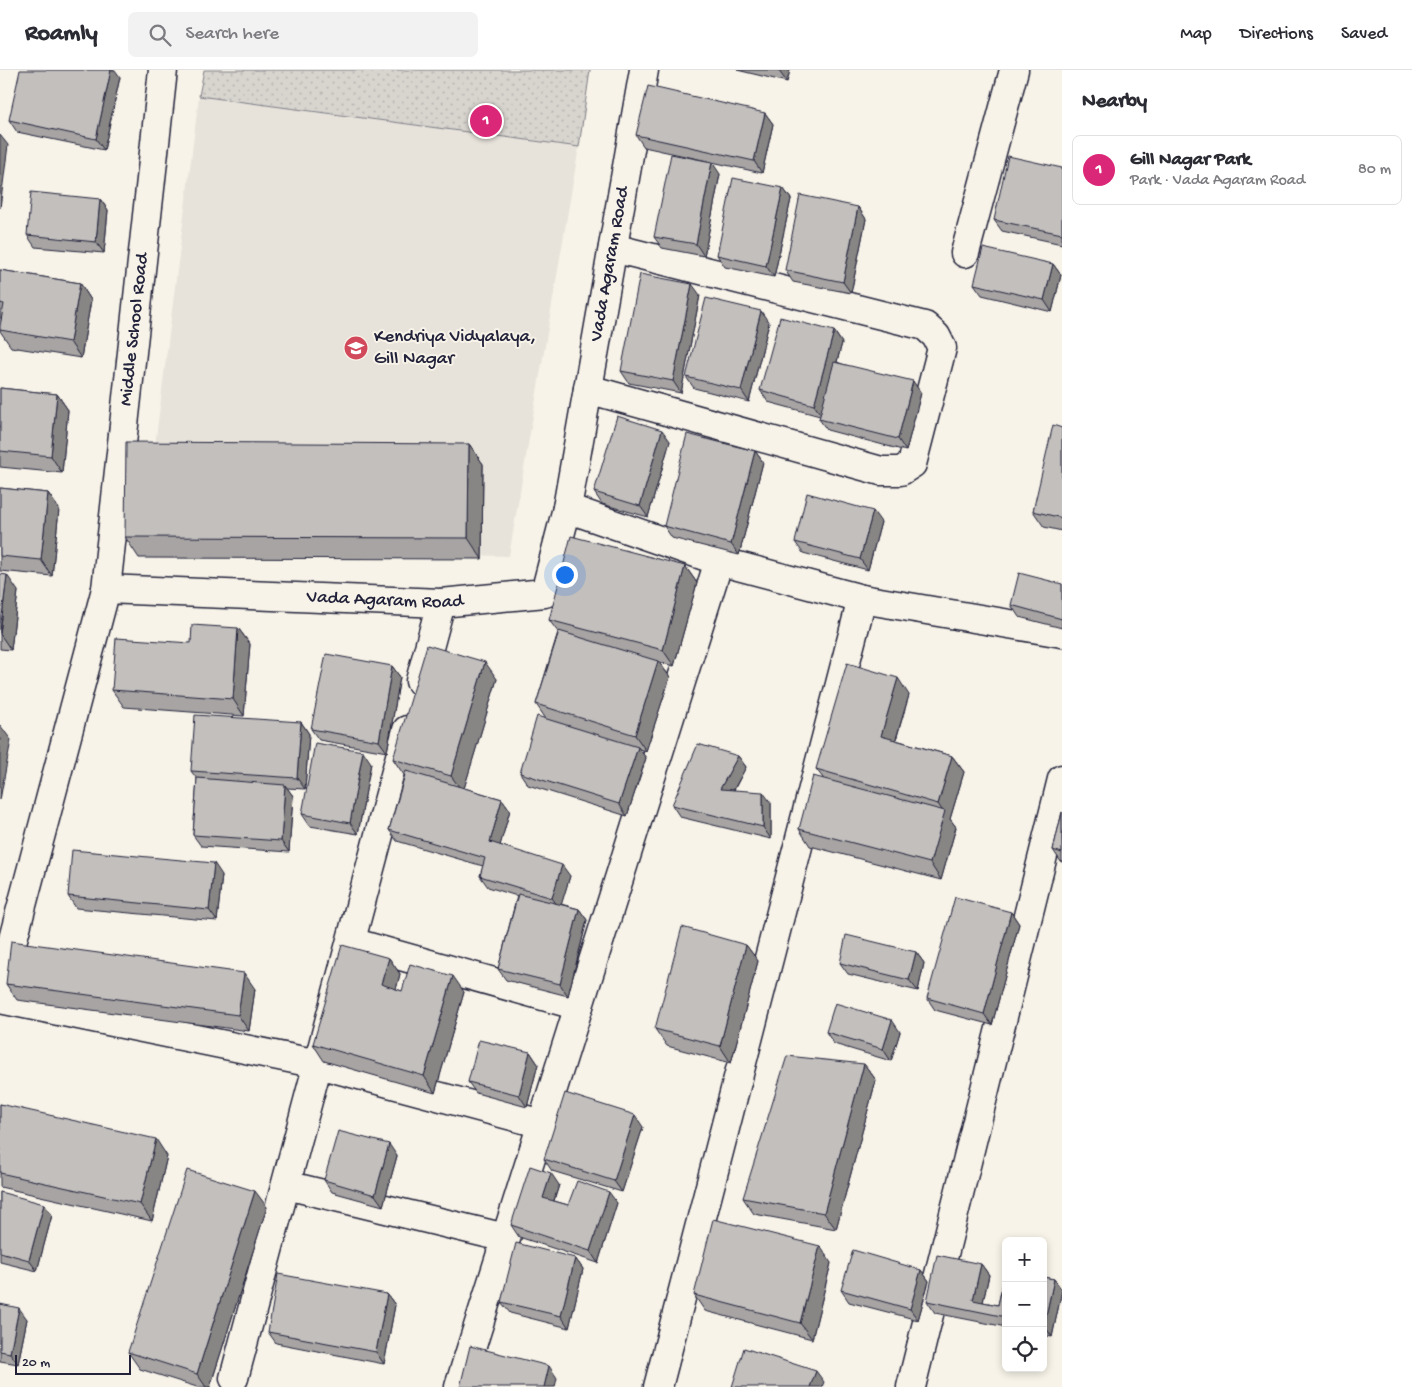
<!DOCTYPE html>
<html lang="en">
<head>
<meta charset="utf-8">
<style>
  body { margin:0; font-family:"Gochi Hand",sans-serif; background:#f2f2f3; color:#2b2b33 }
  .controls { position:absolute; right:15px; bottom:15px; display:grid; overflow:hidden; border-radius:8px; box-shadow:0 2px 8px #0003 }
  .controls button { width:45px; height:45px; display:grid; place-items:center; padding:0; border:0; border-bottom:1px solid #e1e1e2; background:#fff; color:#2b2b33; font:25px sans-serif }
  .scale { position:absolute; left:15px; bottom:12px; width:116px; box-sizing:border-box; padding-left:5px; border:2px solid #22223b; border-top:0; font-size:14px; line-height:18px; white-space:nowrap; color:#22223b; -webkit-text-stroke:4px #f7f3e8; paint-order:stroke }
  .you { position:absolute; left:564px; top:504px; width:18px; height:18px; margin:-12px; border:4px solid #fff; border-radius:50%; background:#1a73e8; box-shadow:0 0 0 8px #1a73e833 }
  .badge { display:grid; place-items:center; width:32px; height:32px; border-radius:50%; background:#db2777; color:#fff; font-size:16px; font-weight:700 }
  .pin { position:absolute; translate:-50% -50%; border:2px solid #fff; box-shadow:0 1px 5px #0006 }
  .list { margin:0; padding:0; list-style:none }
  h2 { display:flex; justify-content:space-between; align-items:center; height:65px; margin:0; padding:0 20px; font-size:21px }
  h2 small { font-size:16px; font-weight:400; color:#7c7c81 }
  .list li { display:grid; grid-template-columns:32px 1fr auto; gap:15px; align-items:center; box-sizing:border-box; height:70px; margin:0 10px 10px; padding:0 10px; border:1px solid #e1e1e2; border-radius:8px }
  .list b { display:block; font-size:19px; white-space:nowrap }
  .list p { margin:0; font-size:16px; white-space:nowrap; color:#7c7c81 }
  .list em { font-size:16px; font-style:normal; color:#7c7c81 }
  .icon { flex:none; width:28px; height:28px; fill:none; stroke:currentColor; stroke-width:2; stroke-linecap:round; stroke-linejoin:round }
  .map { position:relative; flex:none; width:1062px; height:1317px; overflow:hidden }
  header { display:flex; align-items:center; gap:30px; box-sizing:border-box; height:70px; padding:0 25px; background:#fff; border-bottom:1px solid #e1e1e2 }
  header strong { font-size:24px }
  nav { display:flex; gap:28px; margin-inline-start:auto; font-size:18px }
  .search { width:350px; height:45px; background:#f2f2f3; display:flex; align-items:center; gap:12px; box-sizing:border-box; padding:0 18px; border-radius:8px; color:#7c7c81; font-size:19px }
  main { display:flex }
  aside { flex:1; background:#fff }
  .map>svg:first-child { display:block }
</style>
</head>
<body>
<header>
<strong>Roamly</strong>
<div class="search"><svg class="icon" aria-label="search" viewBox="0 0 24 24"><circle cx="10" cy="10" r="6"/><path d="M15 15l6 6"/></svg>Search here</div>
<nav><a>Map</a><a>Directions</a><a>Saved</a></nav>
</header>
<main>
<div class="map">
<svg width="1062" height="1317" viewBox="0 0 1062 1317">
  <defs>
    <pattern id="park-dots" width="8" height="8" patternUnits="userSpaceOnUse" patternTransform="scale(1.25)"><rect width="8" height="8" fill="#d8d5cf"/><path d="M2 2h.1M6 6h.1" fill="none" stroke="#b9b7b3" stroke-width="1.8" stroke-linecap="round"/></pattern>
  </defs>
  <rect width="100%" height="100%" fill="#f7f3e8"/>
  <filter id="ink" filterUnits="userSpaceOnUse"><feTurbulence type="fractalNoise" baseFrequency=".02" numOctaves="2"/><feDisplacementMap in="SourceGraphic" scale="10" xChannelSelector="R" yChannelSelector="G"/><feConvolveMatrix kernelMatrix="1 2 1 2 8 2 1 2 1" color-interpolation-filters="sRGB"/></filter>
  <g filter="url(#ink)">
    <polygon fill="#e7e3db" points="199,26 579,77 509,486 142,479"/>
    <polygon fill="url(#park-dots)" stroke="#7d7c85" points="204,0 590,0 579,77 199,26"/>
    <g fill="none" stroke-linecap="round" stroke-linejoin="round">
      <defs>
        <g id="minor">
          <polyline points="965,183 1014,0"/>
          <polyline points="588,319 881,401 901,401 912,394 942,278 936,266 925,256 613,178"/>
          <polyline points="567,438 719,491 862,529 1062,563"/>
          <path id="s1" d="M106 519 163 0"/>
          <polyline points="420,611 441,533"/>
          <polyline points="351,872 579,936"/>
          <polyline points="0,929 318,994 542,1054"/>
          <polyline points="286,1115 506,1168"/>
          <polyline points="234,1308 407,660"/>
          <polyline points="459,1317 719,491"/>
          <polyline points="658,1317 862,529"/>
          <polyline points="911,1317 1062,709"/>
        </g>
        <g id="tertiary">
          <path id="s2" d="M0 918 106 519 441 533 545 523 567 438 644 0"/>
        </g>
      </defs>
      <use href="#minor" stroke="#22223b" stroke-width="31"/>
      <use href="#tertiary" stroke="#22223b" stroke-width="31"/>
      <use href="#minor" stroke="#f7f3e8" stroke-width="28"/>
      <use href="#tertiary" stroke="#f7f3e8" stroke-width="28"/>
    </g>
    <g fill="#a7a4a3" stroke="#22223b">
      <polygon points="737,0 790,0 787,12"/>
      <polygon points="120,7 104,80 17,62 9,50"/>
      <polygon points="765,43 773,54 762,103 644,77 636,65"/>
      <polygon points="1062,98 1062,174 1002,161 994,150"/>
      <polygon points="720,104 704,186 662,178 654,167"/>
      <polygon points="783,118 791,129 774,207 725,197 717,185"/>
      <polygon points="100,129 108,140 104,183 35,177 27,165"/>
      <polygon points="858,137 866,149 851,223 793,212 785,200"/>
      <polygon points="1053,194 1061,205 1052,242 982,225 974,214"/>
      <polygon points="0,200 80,213 91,230 81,288 11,277 0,261 1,248 0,248"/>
      <polygon points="700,225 681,323 629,313 621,301"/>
      <polygon points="769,253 749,332 694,318 686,307"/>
      <polygon points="834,261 842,273 837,292 921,323 906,381 827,360 819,349 820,346 768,332 760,320"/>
      <polygon points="0,318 57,324 68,340 62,403 0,397"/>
      <polygon points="1062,358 1062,461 1044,457 1033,441"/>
      <polygon points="670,371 648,447 602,434 594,422"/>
      <polygon points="469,374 483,394 482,489 139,488 125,467"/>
      <polygon points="755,381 763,392 739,485 672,468 664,456"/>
      <polygon points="0,418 48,423 59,439 52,506 0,501"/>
      <polygon points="881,452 868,500 803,483 795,472"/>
      <polygon points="685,496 697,513 674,596 659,592 670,607 646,681 639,679 646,688 627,746 528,715 520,703 546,649 536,634 558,562 549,550"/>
      <polygon points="0,504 18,521 11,580 0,579"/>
      <polygon points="1062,514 1062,558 1019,547 1011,535"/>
      <polygon points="238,558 250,574 244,646 124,637 112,620 191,573"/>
      <polygon points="392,596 400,607 387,682 319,670 311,659"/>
      <polygon points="497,609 464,718 502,729 510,740 500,775 570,806 561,834 579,839 587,850 568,926 506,910 498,899 517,826 488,817 480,806 483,796 397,771 389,760 404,705 393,689"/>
      <polygon points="909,625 896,670 952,686 964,702 950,749 956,757 941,810 810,776 799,759 823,708 816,699"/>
      <polygon points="301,652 309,664 305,719 287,718 293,726 289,782 201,776 193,765 197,709 191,701"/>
      <polygon points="738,686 746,697 734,720 771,733 771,769 680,747 672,735"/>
      <polygon points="371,693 358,764 310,756 302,744"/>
      <polygon points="1062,742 1062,792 1061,792 1053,780"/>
      <polygon points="222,805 217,851 76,838 68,826"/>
      <polygon points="1011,842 1019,854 992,955 935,940 927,928"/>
      <polygon points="746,875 758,891 731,993 667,976 655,959"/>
      <polygon points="916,882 924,893 918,921 848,904 840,893"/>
      <polygon points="389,888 400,904 396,919 402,921 464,922 435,1023 324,991 313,974"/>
      <polygon points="6,914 255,919 249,961 17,930"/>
      <polygon points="826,962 900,962 891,991 834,974"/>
      <polygon points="530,982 538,994 527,1037 476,1023 468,1012"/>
      <polygon points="864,994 876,1010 836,1159 754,1144 743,1128"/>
      <polygon points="0,1034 167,1086 152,1151 0,1117"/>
      <polygon points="643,1057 622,1122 552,1101 544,1089"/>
      <polygon points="397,1086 383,1136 332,1122 324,1110"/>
      <polygon points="559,1115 554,1131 568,1135 617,1133 598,1193 519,1167 511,1155"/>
      <polygon points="0,1122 52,1145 37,1201 0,1192"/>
      <polygon points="267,1137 210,1317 197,1317 140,1299 128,1282"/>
      <polygon points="575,1188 583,1199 569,1258 510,1243 501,1232"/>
      <polygon points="831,1193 812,1269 705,1241 694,1225"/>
      <polygon points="981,1194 989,1205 983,1232 998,1235 1006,1199 1006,1257 935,1243 927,1231"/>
      <polygon points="921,1200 929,1211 918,1250 849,1232 841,1220"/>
      <polygon points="1043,1207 1054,1209 1062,1220 1052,1267 1043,1265"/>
      <polygon points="387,1224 395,1235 384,1294 276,1273 268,1262"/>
      <polygon points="0,1234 27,1249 18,1294 0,1291"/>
    </g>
    <g fill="#888684" stroke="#22223b">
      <polygon points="111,0 115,0 120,7 104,80 96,69"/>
      <polygon points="778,0 790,0 787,12"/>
      <polygon points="765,43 773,54 762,103 754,91"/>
      <polygon points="0,65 8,75 0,138"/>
      <polygon points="712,92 720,104 704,186 696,174"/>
      <polygon points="783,118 791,129 774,207 766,196"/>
      <polygon points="100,129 108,140 104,183 96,172"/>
      <polygon points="858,137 866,149 851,223 843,212"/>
      <polygon points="1053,194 1061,205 1052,242 1044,230"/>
      <polygon points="80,213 91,230 81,288 70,272"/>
      <polygon points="692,214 700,225 681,323 673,311"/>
      <polygon points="761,241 769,253 749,332 741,320"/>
      <polygon points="834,261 842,273 822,346 814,335"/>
      <polygon points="913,311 921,323 906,381 898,369"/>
      <polygon points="57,324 68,340 62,403 51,386"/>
      <polygon points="662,360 670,371 648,447 640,436"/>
      <polygon points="469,374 483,394 482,489 468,468"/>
      <polygon points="755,381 763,392 739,485 731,474"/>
      <polygon points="48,423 59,439 52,506 41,490"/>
      <polygon points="873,441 881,452 868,500 860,489"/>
      <polygon points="685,496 697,513 674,596 663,580"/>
      <polygon points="7,505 18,521 11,580 0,564"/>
      <polygon points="238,558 250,574 244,646 233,629"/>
      <polygon points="658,591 670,607 646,681 635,665"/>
      <polygon points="485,592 497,609 463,722 451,706"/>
      <polygon points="392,596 400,607 387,682 379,671"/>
      <polygon points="898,608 909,625 892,682 881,666"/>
      <polygon points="301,652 309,664 305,719 297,708"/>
      <polygon points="0,655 11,670 0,730"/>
      <polygon points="638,677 646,688 627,746 619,734"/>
      <polygon points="363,681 371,693 358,764 350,753"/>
      <polygon points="738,686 746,697 728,730 720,719"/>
      <polygon points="952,686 964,702 950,749 956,757 941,810 930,793 944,743 938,734"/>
      <polygon points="285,715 293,726 289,782 281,771"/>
      <polygon points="763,722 771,733 771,769 763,757"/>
      <polygon points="502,729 510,740 498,783 490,772"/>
      <polygon points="214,793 222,805 217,851 209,840"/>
      <polygon points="562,795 570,806 560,839 552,828"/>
      <polygon points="579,839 587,850 568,926 560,914"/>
      <polygon points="1011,842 1019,854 992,955 984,944"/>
      <polygon points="746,875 758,891 731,993 720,976"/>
      <polygon points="916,882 924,893 918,921 909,910"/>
      <polygon points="389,888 400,904 393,931 381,914"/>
      <polygon points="244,903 255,919 249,961 238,945"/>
      <polygon points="453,906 464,922 435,1023 424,1006"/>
      <polygon points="892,950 900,962 891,991 883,979"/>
      <polygon points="530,982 538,994 527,1037 519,1025"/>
      <polygon points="864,994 876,1010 836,1159 824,1143"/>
      <polygon points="635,1045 643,1057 622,1122 614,1111"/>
      <polygon points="156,1069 167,1086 152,1151 140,1134"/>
      <polygon points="389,1074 397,1086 383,1136 375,1125"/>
      <polygon points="551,1103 559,1115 551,1139 543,1128"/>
      <polygon points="255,1121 267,1137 210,1317 206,1317 197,1304"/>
      <polygon points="609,1122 617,1133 598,1193 590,1181"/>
      <polygon points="44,1134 52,1145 37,1201 29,1190"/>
      <polygon points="820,1176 831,1193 812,1269 800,1253"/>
      <polygon points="575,1188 583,1199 569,1258 561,1246"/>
      <polygon points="981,1194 989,1205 981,1241 973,1230"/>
      <polygon points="921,1200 929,1211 918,1250 910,1239"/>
      <polygon points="1054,1209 1062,1220 1052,1267 1044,1255"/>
      <polygon points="387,1224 395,1235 384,1294 376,1282"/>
      <polygon points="19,1238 27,1249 18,1294 10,1283"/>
      <polygon points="549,1296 557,1308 555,1317 544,1317"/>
      <polygon points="816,1301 824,1312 822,1317 810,1317"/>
    </g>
    <g fill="#c2bfbd" stroke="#22223b">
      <polygon points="20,0 111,0 96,69 9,50"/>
      <polygon points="648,16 765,43 754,91 636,65"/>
      <polygon points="671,84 712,92 696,174 654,167"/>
      <polygon points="1008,86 1062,98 1062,164 994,150"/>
      <polygon points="733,108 783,118 766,196 717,185"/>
      <polygon points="31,122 100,129 96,172 27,165"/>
      <polygon points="800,125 858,137 843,212 785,200"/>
      <polygon points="983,178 1053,194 1044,230 974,214"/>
      <polygon points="0,200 80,213 70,272 0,260 0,256 4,234 0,233"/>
      <polygon points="640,204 692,214 673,311 621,301"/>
      <polygon points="706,228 761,241 741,320 686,307"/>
      <polygon points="780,247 834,261 814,335 760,320"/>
      <polygon points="834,292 913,311 898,369 819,349"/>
      <polygon points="0,318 57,324 51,386 0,381"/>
      <polygon points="617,346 662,360 640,436 594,422"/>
      <polygon points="1053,355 1062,358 1062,448 1033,441"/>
      <polygon points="687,364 755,381 731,474 664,456"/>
      <polygon points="126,372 469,374 468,468 125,467"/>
      <polygon points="0,418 48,423 41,490 0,486"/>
      <polygon points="807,423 873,441 860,489 795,472"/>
      <polygon points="571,466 685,496 663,580 549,550"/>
      <polygon points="1019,503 1062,514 1062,549 1011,535"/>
      <polygon points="0,504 7,505 0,563"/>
      <polygon points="192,555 238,558 233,629 112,620 116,568 191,573"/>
      <polygon points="559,561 658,591 635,665 536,634"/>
      <polygon points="427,575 485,592 451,706 393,689"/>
      <polygon points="326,584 392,596 379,671 311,659"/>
      <polygon points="847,593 898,608 881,666 952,686 938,734 816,699"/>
      <polygon points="195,645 301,652 297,708 191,701"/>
      <polygon points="537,646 638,677 619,734 520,703"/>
      <polygon points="315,673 363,681 350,753 302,744"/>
      <polygon points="698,674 738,686 720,719 763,722 763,757 672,735"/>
      <polygon points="406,701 502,729 490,772 562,795 552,828 480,806 485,788 389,760"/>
      <polygon points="813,706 945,741 930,793 799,759"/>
      <polygon points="197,708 285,715 281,771 193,765"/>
      <polygon points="1062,742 1062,783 1053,780"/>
      <polygon points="72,780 214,793 209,840 68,826"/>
      <polygon points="518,824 579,839 560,914 498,899"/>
      <polygon points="955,827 1011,842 984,944 927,928"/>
      <polygon points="682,857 746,875 720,976 655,959"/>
      <polygon points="846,865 916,882 909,910 840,893"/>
      <polygon points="11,871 244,903 238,945 6,914"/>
      <polygon points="342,875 389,888 381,914 402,921 410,894 453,906 424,1006 313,974"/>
      <polygon points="835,933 892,950 883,979 826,962"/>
      <polygon points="479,970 530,982 519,1025 468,1012"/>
      <polygon points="787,986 864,994 824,1143 743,1128"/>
      <polygon points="565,1023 635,1045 614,1111 544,1089"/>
      <polygon points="0,1034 156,1069 140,1134 0,1103"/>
      <polygon points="338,1061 389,1074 375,1125 324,1110"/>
      <polygon points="530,1096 551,1103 543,1128 568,1135 577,1111 609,1122 590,1181 511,1155"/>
      <polygon points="187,1100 255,1121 197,1304 128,1282"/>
      <polygon points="0,1122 44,1134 29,1190 0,1182"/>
      <polygon points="713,1149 820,1176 800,1253 694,1225"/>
      <polygon points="516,1173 575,1188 561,1246 501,1232"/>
      <polygon points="853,1180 921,1200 910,1239 841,1220"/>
      <polygon points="937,1185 981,1194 973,1230 998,1235 1006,1199 1006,1247 927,1231"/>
      <polygon points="278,1204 387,1224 376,1282 268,1262"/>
      <polygon points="1043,1207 1054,1209 1044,1255 1043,1255"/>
      <polygon points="0,1234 19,1238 10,1283 0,1281"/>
      <polygon points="470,1276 549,1296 544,1317 460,1317"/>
      <polygon points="744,1278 816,1301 810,1317 732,1317"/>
    </g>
  </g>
  <defs>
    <symbol id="school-disc" viewBox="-11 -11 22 22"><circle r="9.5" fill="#d1495b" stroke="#f7f3e8"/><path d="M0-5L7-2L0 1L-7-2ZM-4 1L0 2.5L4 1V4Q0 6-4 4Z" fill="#fff"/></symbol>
  </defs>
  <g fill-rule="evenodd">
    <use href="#school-disc" x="342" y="264" width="28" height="28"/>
  </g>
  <g text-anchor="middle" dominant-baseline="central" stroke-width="4" stroke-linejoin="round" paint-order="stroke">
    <g font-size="19" fill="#22223b" stroke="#f7f3e8">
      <text stroke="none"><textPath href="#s2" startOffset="1188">Vada Agaram Road</textPath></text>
      <text stroke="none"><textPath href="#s1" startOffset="261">Middle School Road</textPath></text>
      <text stroke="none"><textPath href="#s2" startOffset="692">Vada Agaram Road</textPath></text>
    </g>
    <g font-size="19" fill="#22223b" stroke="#f7f3e8" text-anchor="start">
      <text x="374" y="267">Kendriya Vidyalaya,<tspan x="374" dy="22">Gill Nagar</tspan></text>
    </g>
  </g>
</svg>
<div class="controls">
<button>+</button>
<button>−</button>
<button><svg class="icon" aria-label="locate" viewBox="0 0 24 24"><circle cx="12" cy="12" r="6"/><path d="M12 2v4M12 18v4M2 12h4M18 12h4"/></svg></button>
</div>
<div class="scale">20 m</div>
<div class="you"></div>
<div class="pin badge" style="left:486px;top:51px">1</div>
</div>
<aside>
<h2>Nearby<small></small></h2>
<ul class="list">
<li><span class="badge">1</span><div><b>Gill Nagar Park</b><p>Park · Vada Agaram Road</p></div><em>80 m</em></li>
</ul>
</aside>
</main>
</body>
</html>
